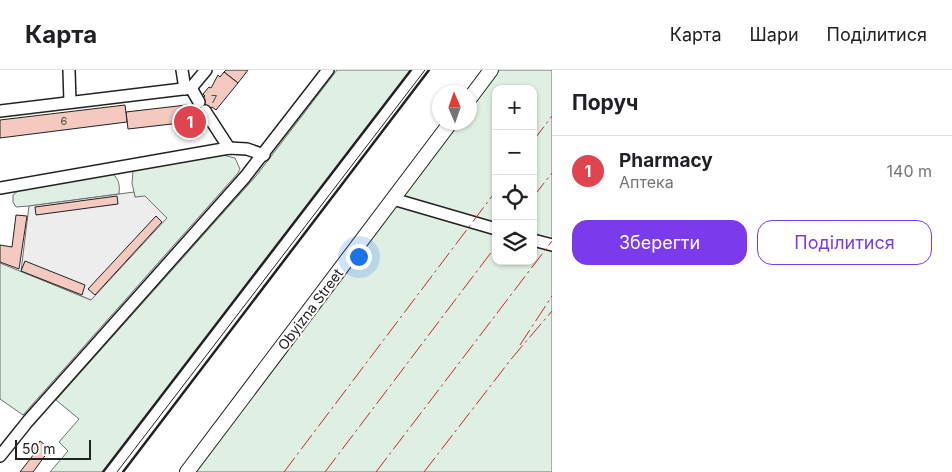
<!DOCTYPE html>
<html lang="uk">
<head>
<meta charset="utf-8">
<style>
  body { margin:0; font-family:Inter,sans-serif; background:#f2f2f2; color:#202124 }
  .controls { position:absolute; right:15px; top:15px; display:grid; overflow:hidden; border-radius:10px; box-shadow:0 1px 4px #0004 }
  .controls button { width:45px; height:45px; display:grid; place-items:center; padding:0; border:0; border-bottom:1px solid #e0e0e0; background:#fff; color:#202124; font:25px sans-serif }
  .compass { position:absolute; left:432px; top:15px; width:45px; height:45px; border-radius:50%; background:#fff; box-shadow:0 1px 4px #0004; rotate:358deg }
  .scale { position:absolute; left:15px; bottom:12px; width:76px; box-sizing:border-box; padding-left:5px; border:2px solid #222; border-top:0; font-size:14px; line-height:18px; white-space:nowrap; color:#222; -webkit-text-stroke:4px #fff; paint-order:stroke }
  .you { position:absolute; left:358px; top:186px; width:18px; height:18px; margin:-12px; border:4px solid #fff; border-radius:50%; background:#1a73e8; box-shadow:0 0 0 8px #1a73e833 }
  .badge { display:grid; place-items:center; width:32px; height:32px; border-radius:50%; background:#7c3aed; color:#fff; font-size:16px; font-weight:700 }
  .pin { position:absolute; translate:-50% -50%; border:2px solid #fff; box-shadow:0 1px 5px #0006 }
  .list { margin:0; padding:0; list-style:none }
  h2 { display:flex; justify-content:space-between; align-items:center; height:65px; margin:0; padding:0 20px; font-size:21px }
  h2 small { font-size:16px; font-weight:400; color:#757577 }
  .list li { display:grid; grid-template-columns:32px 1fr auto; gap:15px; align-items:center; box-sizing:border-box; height:70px; padding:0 20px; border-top:1px solid #e0e0e0 }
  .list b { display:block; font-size:19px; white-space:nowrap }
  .list p { margin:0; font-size:16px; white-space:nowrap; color:#757577 }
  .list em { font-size:16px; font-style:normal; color:#757577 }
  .actions { display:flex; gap:10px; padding:15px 20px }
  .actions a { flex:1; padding:11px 0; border:1px solid #7c3aed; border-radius:15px; text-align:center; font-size:18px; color:#7c3aed }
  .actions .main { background:#7c3aed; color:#fff }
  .icon { flex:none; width:28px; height:28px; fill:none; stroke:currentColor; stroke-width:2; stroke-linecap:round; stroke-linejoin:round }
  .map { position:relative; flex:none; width:552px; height:402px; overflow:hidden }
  header { display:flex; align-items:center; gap:30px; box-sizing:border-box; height:70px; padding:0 25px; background:#fff; border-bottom:1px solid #e0e0e0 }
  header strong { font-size:24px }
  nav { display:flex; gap:28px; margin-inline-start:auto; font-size:18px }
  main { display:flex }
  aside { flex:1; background:#fff }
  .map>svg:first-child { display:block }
</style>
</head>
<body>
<header>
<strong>Карта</strong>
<nav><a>Карта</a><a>Шари</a><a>Поділитися</a></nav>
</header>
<main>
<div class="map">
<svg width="552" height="402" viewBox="0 0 552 402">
  <rect width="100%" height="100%" fill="#fff"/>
  <g fill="#e0efe3" stroke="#6f6f6f" fill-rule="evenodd">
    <polygon points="337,0 411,0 103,402 50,402 68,381 59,372 79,349 56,330 256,106"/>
    <path d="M491 0H552V402H187L451 53 470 52V28ZM496 19H533V191H496Z"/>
    <polygon points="219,84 235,88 240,99 238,103 23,345 0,329 0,193 91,230 135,127 132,113 133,101"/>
    <path d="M109 104H113C119 110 120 115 119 124L29 136 16 137 13 132V125L19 120Z"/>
  </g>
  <polygon fill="#ededed" stroke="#6f6f6f" points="134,122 135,127 145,126 167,148 91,230 21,201 29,136"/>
  <g fill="#f3c9c0" stroke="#222">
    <polygon points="226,0 248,0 238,13 224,2"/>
    <polygon points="224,2 238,13 216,40 212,37 198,45 198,51 128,59 126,42 195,34 205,26 203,24 209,17 211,18 218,5 220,7"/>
    <polygon points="125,35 127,52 0,68 0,50"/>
    <polygon points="117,126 118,134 36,145 35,137"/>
    <polygon points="16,145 27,146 19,199 0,192 0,175 12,177"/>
    <polygon points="156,146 162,152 95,225 88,219"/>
    <polygon points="25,191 85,215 82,225 21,201"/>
    <polygon points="40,371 50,379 33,402 20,402 37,380 34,379"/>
  </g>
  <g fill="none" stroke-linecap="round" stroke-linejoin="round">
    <defs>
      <g id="minor">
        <polyline points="69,0 70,32"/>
        <polyline points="182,0 185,19"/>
        <polyline points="191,18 206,0"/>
        <polyline points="0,41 191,18 199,32"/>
        <polyline points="205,41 229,78"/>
        <polyline points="0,118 229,78 247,79 264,85"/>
        <polyline points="393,129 496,159"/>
        <polyline points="533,170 552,175"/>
        <polyline points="0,386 28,351 245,107 328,0"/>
      </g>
      <g id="major">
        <polyline points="470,28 491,0"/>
        <polyline points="187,402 451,52"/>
      </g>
    </defs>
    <use href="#minor" stroke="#222" stroke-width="14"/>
    <use href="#major" stroke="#222" stroke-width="16"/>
    <use href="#minor" stroke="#fff" stroke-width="11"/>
    <use href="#major" stroke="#fff" stroke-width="14"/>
    <polyline stroke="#222" stroke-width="1" points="117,402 425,0"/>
    <g stroke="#222" stroke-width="2.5">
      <polyline points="103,402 411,0"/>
      <polyline points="123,402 429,0"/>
    </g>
    <g stroke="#c62828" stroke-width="1" stroke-dasharray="18 4 2.5 4" stroke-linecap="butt">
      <polyline points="533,71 552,46"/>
      <polyline points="533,127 552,103"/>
      <polyline points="520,275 552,226"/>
      <polyline points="284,402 496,121"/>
      <polyline points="325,402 496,176"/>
      <polyline points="376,402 552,171"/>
      <polyline points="424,402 512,288 552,241"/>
    </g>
  </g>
  <g text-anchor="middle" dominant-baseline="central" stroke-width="4" stroke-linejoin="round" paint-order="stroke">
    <g font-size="11" fill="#564c4a">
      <text x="214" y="29">7</text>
      <text x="64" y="51">6</text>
    </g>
    <g font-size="14" fill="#222" stroke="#fff">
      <text transform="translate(310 239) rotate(-53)">Obyizna Street</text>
    </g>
  </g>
</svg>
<div class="controls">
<button>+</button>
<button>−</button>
<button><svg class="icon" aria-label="locate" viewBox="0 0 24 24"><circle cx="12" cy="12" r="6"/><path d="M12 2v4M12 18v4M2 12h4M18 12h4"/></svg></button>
<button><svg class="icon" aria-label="layers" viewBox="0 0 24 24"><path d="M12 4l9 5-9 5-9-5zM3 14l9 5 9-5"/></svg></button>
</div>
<svg class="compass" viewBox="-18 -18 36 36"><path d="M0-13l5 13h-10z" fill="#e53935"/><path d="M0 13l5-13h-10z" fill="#757577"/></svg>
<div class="scale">50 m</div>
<div class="you"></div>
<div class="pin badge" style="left:190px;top:52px;background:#e0444e">1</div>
</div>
<aside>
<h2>Поруч<small></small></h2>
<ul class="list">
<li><span class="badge" style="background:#e0444e">1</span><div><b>Pharmacy</b><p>Аптека</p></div><em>140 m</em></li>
</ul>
<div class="actions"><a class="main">Зберегти</a><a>Поділитися</a></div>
</aside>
</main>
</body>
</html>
